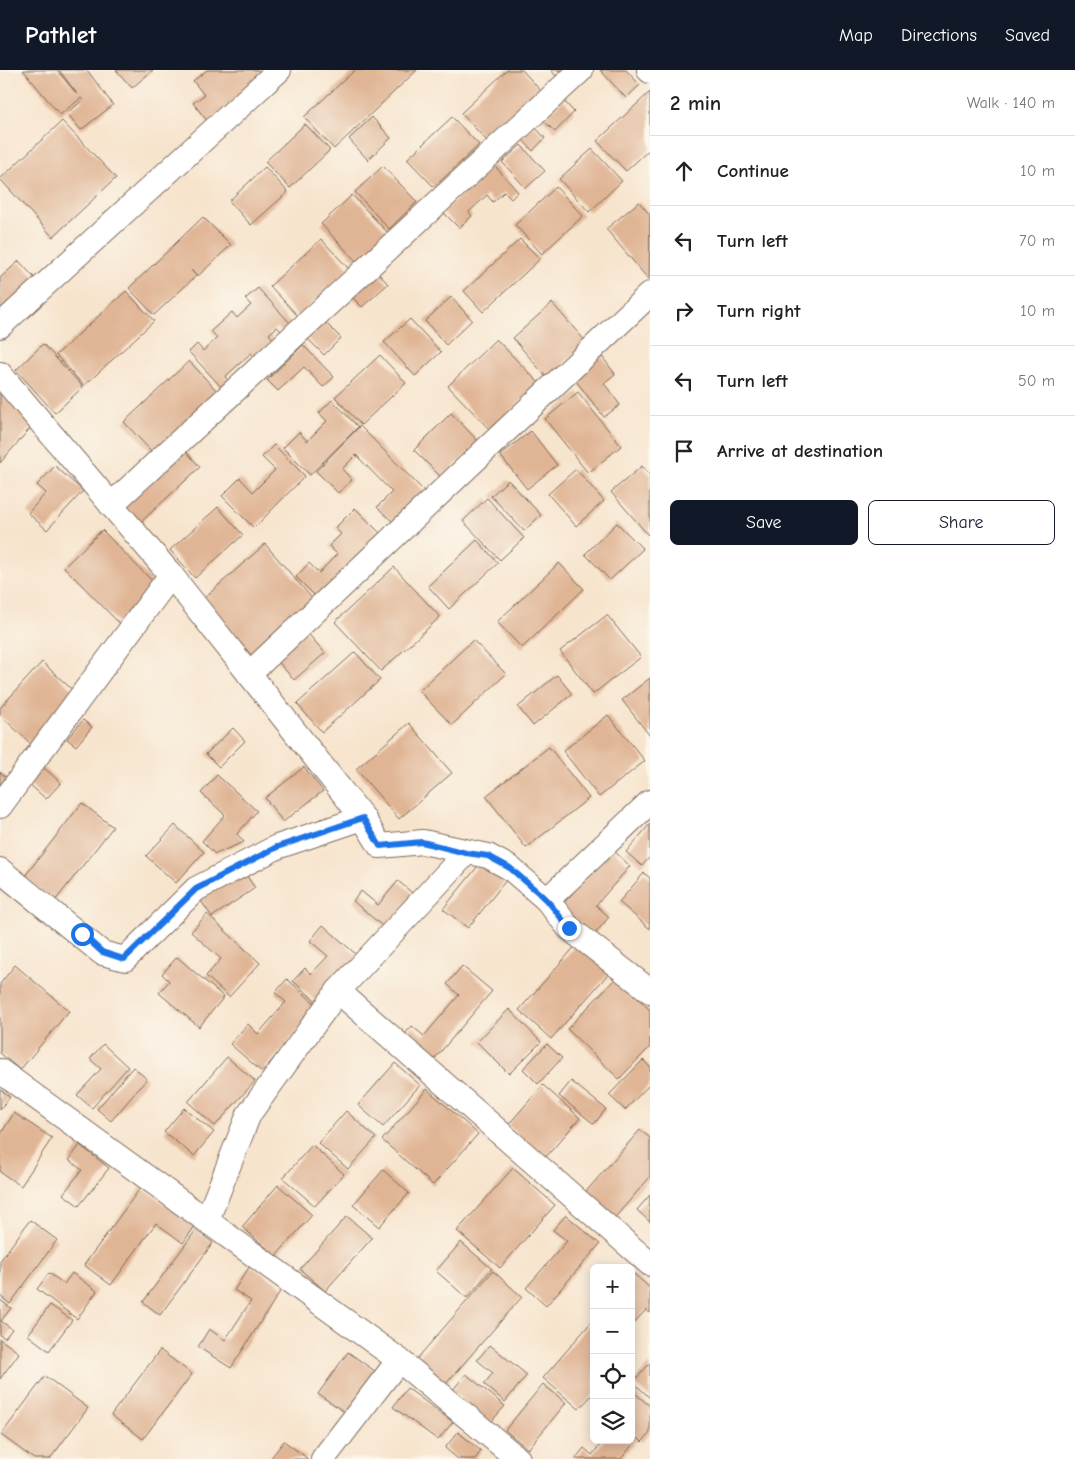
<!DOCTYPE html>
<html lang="en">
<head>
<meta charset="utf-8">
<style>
  body { margin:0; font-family:"Comic Neue",sans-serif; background:#f2f2f2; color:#222 }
  .controls { position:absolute; right:15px; bottom:15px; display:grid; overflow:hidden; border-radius:8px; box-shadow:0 2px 12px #0003 }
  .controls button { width:45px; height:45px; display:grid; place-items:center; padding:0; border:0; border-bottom:1px solid #e0e0e0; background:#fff; color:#222; font:25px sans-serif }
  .stop { position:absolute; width:15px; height:15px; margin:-11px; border:4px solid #1a73e8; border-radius:50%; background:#fff }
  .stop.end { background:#1a73e8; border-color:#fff; box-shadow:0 1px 5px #0008 }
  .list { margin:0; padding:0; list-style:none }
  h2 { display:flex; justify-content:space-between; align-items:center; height:65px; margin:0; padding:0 20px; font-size:21px }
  h2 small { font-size:16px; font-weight:400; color:#767676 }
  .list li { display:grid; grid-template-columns:32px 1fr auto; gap:15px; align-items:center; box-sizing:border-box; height:70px; padding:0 20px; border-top:1px solid #e0e0e0 }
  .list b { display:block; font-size:19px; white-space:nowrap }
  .list em { font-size:16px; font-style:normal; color:#767676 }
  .actions { display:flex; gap:10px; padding:15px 20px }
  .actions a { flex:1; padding:11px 0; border:1px solid #111827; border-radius:8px; text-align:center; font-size:18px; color:#111827 }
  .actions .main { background:#111827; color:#fff }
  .icon { flex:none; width:28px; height:28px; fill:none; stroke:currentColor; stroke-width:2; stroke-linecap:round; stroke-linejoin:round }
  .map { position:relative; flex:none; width:650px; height:1389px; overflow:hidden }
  header { display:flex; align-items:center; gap:30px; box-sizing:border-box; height:70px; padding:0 25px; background:#111827; color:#fff }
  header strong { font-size:24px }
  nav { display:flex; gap:28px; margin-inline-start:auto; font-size:18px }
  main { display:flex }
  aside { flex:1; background:#fff }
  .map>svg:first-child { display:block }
</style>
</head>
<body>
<header>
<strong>Pathlet</strong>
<nav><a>Map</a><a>Directions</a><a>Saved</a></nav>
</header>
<main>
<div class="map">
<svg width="650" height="1389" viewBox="0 0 650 1389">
  <rect width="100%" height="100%" fill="#fbf7ec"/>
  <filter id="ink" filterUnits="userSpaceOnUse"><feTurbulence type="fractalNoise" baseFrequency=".02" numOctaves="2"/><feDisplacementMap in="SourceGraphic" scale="10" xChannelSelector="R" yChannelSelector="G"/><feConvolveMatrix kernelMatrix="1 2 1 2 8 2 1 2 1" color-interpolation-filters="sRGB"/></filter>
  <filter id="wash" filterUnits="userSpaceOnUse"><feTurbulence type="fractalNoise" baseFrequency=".0096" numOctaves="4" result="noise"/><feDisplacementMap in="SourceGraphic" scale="20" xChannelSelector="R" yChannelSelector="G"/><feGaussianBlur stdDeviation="1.12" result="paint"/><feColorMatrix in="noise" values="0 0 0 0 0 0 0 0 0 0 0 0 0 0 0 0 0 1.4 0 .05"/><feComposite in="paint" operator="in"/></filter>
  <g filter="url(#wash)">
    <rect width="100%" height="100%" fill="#f7e4cd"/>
    <g id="blocks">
      <g fill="#e0b595">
        <polygon points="23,0 57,0 77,24 59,0 87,0 113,35 81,60 67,43 83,30 81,28 60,45"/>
        <polygon points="116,0 153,0 132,18"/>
        <polygon points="207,0 258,0 264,8 208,52 193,33 204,25 193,11"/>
        <polygon points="355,0 417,0 334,79 304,47"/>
        <polygon points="507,0 522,0 541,21 487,71 461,43"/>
        <polygon points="551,0 563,0 556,6"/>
        <polygon points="600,0 626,0 640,15 626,28"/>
        <polygon points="650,22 650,79 626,101 597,71"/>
        <polygon points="563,30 574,42 555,62 543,50"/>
        <polygon points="372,47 391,68 368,90 349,69"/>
        <polygon points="452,47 479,75 434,117 407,89"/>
        <polygon points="62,51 116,108 53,167 0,109"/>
        <polygon points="305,54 330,80 290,118 265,92"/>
        <polygon points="534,56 545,68 533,81 521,68"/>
        <polygon points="521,75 545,101 526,118 502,92"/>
        <polygon points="592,79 622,111 589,142 559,109"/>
        <polygon points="494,95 518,122 511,129 504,122 493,132 487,125 469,142 472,146 459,158 443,142"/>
        <polygon points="383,96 417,132 389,159 355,122"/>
        <polygon points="265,97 288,122 251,155 229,131"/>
        <polygon points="556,117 583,146 542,184 515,155"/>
        <polygon points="352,125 388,163 357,192 321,154"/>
        <polygon points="639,132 650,145 649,210 606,159"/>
        <polygon points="203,147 231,175 198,206 191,200 196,206 154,245 129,218"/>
        <polygon points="321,169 349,199 298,246 270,216"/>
        <polygon points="520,169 540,189 483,242 464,221"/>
        <polygon points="19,191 41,215 0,252 0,208"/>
        <polygon points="377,202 388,214 362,237 351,226"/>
        <polygon points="258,218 291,254 282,262 277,257 269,264 274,270 255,288 251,283 225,307 229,312 222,318 189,282 197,274 203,281 217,268 211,261 232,242 237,248 251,235 245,229"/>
        <polygon points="126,221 154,251 84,316 56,285"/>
        <polygon points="451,227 472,250 446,275 425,251"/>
        <polygon points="552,233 587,273 547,308 513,268"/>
        <polygon points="410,249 441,282 415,306 384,272"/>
        <polygon points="325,252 341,268 324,285 308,269"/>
        <polygon points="496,269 539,313 490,360 448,316"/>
        <polygon points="43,274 83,317 55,343 16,300"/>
        <polygon points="303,275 334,307 323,317 304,297 278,321 267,310"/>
        <polygon points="380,285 406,313 361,355 335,327"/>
        <polygon points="601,285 615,304 604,313 620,335 604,347 573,307"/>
        <polygon points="189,291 218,322 153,383 124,352"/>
        <polygon points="0,317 33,355 0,393"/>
        <polygon points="578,322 621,376 588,403 545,349"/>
        <polygon points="332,330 358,357 310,405 283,378 299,362 307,371 327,351 319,343"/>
        <polygon points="451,343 479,372 442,408 414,380"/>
        <polygon points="360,356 427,424 396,455 377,437 392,422 356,385 342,399 352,410 338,423 316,401"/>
        <polygon points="531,361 557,395 527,419 500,385"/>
        <polygon points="274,375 305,406 254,458 222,426 240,408 253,422 275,400 262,387"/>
        <polygon points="185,380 200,397 140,453 125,437"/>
        <polygon points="55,396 83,421 47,460 28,443 46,423 37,415"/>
        <polygon points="642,396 650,405 650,463 648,465 611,422"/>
        <polygon points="576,399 604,431 576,456 548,424"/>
        <polygon points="508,410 541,445 524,461 491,426"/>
        <polygon points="487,428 524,468 500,490 463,451"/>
        <polygon points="218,437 243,465 195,508 170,480"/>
        <polygon points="355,438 383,466 318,529 296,507 309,493 319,503 337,484 329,476 341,464 335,458"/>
        <polygon points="617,453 643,479 610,510 585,484"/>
        <polygon points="102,460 158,517 121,555 64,497"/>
        <polygon points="477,470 498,493 449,539 428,516"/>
        <polygon points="265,474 316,533 254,588 202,530"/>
        <polygon points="559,493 584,519 522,578 497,552"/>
        <polygon points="394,497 440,547 381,601 335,552"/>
        <polygon points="607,545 641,587 593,624 560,581"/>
        <polygon points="305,560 325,583 294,610 274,587"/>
        <polygon points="473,570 506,604 452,655 419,621"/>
        <polygon points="355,582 380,610 322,662 297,634"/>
        <polygon points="42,592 77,624 31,674 0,645 0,638"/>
        <polygon points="557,605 572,624 533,656 518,637"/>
        <polygon points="650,608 650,666 622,630"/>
        <polygon points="608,645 645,691 599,727 563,681"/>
        <polygon points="83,650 92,657 76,676 67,669"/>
        <polygon points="409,653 452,703 399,749 356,699"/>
        <polygon points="233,658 245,671 219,697 206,684"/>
        <polygon points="549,677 589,728 526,778 486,726"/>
        <polygon points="42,696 61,713 46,729 27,712"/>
        <polygon points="304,697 323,721 283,752 265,728"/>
        <polygon points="0,702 11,712 0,725"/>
        <polygon points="217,705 257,741 237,764 244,772 215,784 202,771 225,745 201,723"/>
        <polygon points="82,733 113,757 55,831 24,807"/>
        <polygon points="650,754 650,787 642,796 626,782"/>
        <polygon points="175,755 204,782 176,813 146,786"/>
        <polygon points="612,779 630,796 596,835 609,847 594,865 561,836"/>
        <polygon points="483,790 507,809 468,858 443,839"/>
        <polygon points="242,799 255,818 212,847 199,828"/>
        <polygon points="644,803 650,808 650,859 619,832"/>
        <polygon points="398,811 416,826 387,860 353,831 361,821 378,835"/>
        <polygon points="207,844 260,893 229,927 206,906 221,889 191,862"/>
        <polygon points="323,855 359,887 318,933 293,911 305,898 311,904 328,886 310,871"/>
        <polygon points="578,873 610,902 551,969 519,940"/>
        <polygon points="177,887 224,927 199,957 159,923 169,911 162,904"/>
        <polygon points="15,895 69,941 20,1000 0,983 0,914"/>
        <polygon points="462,896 492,921 432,992 402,967 412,956 424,966 459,925 447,914"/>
        <polygon points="616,908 650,940 650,977 619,1009 567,959"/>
        <polygon points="287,909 319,937 262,1002 230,974 248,954 258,964 286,932 275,923"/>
        <polygon points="509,939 541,972 509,1004 477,972"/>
        <polygon points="103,974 128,997 92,1038 77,1025 101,999 90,989"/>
        <polygon points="547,974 562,988 538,1014 523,999"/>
        <polygon points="227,987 255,1011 215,1056 188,1032"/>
        <polygon points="643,990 650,997 650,1014 625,1040 609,1025"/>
        <polygon points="395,993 420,1015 383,1057 358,1035"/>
        <polygon points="133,997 147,1009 111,1051 97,1039"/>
        <polygon points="571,1011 606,1039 594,1054 559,1026"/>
        <polygon points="543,1015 580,1048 545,1088 508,1055"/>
        <polygon points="0,1019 10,1027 0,1039"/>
        <polygon points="427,1019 478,1064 433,1115 382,1070"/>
        <polygon points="184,1038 214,1062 194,1086 164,1062"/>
        <polygon points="346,1041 376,1068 348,1099 318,1073"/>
        <polygon points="14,1043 52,1068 21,1116 0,1102 0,1065"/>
        <polygon points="640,1060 650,1068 650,1107 611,1152 582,1126"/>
        <polygon points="80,1075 109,1098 79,1136 63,1124 82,1100 69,1090"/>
        <polygon points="312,1075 344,1104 315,1136 283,1108"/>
        <polygon points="513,1098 555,1135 500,1198 457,1161"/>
        <polygon points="383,1100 409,1123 379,1157 353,1135"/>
        <polygon points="278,1115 312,1145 276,1186 242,1157"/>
        <polygon points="141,1117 195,1156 183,1173 156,1153 111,1215 84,1195"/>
        <polygon points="650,1125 650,1152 637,1140"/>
        <polygon points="566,1145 600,1174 546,1236 526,1218 567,1171 553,1160"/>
        <polygon points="347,1146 372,1168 325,1221 300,1199"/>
        <polygon points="30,1150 57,1170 10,1234 0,1226 0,1191"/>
        <polygon points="196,1160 213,1173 160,1245 143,1232"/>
        <polygon points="461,1172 492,1199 467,1228 436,1201"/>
        <polygon points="250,1196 283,1217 231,1298 198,1277 209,1259 225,1270 251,1231 234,1220"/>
        <polygon points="493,1201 522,1227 444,1316 415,1291"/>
        <polygon points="49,1203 64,1214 72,1203 97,1221 77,1249 37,1219"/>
        <polygon points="634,1204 650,1218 650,1243 646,1240 631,1256 631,1206"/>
        <polygon points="0,1230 11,1238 1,1251 12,1259 5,1268 0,1265"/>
        <polygon points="50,1235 72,1250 49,1281 28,1265"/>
        <polygon points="594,1249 594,1323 579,1339 543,1308"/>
        <polygon points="0,1269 19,1283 0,1309"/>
        <polygon points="490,1275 527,1305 505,1332 484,1314 493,1303 477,1290"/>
        <polygon points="160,1280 192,1304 143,1369 111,1345"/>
        <polygon points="348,1282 379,1304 349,1345 318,1324"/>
        <polygon points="650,1293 650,1328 633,1312"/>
        <polygon points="466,1304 505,1336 490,1353 452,1321"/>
        <polygon points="45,1306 88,1338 50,1389 34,1389 1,1365"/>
        <polygon points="543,1314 566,1333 528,1379 505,1360"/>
        <polygon points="407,1318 453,1352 438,1370 393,1337"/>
        <polygon points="631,1320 650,1336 650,1363 642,1372 638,1368 621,1389 575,1389 584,1378 592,1385 604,1370 631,1370"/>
        <polygon points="458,1362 481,1381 475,1389 458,1389 445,1378"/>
        <polygon points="284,1371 308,1389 270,1389"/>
      </g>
    </g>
  </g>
  <g filter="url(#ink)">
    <use href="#blocks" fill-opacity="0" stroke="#7d6b5b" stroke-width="1"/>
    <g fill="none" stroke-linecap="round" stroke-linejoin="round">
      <defs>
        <g id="minor">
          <polyline points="649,0 650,1"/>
          <polyline points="0,256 279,0"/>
          <polyline points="0,304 171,505 363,748 380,776 423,772 488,786 510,798 547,830 569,858 650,921"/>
          <polyline points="111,435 581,0"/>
          <polyline points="249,604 650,224"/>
          <polyline points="0,736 171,505"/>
          <polyline points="0,800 102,883 125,889 196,819 277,777 363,748"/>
          <polyline points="547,830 650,732"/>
          <polyline points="338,921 650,1194"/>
          <polyline points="0,1001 399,1290 518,1389"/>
          <polyline points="207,1150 249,1044 338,921 466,783"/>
          <polyline points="323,1389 399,1290"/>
        </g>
      </defs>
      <use href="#minor" stroke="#7d6b5b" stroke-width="26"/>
      <use href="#minor" stroke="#fff" stroke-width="24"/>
    </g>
  </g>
  <g fill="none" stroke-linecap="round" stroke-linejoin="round" filter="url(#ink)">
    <polyline stroke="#1a73e8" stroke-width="6" points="82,864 102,882 124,889 196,819 277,777 363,748 380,776 422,772 466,783 488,786 510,798 547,830 569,858"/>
  </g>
</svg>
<div class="controls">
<button>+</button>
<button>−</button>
<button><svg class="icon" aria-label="locate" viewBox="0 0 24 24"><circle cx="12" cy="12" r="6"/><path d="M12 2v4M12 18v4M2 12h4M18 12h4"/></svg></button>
<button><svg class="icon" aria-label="layers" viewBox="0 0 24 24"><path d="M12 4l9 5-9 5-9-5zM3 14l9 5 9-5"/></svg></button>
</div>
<div class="stop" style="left:82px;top:864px"></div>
<div class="stop end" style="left:569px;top:858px"></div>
</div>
<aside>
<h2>2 min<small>Walk · 140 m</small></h2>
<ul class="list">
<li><svg class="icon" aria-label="ahead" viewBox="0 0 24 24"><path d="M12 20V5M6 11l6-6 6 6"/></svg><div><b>Continue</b></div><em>10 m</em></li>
<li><svg class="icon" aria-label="left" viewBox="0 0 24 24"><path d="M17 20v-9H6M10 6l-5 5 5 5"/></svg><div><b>Turn left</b></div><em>70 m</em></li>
<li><svg class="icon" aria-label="right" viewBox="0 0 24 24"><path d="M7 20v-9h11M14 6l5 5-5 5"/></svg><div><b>Turn right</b></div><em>10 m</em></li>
<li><svg class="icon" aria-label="left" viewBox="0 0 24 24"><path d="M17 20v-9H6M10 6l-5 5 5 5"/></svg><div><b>Turn left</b></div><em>50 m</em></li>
<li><svg class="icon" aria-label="arrive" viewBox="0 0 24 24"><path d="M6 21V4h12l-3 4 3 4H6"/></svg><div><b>Arrive at destination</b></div></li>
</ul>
<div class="actions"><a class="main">Save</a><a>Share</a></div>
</aside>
</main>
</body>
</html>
